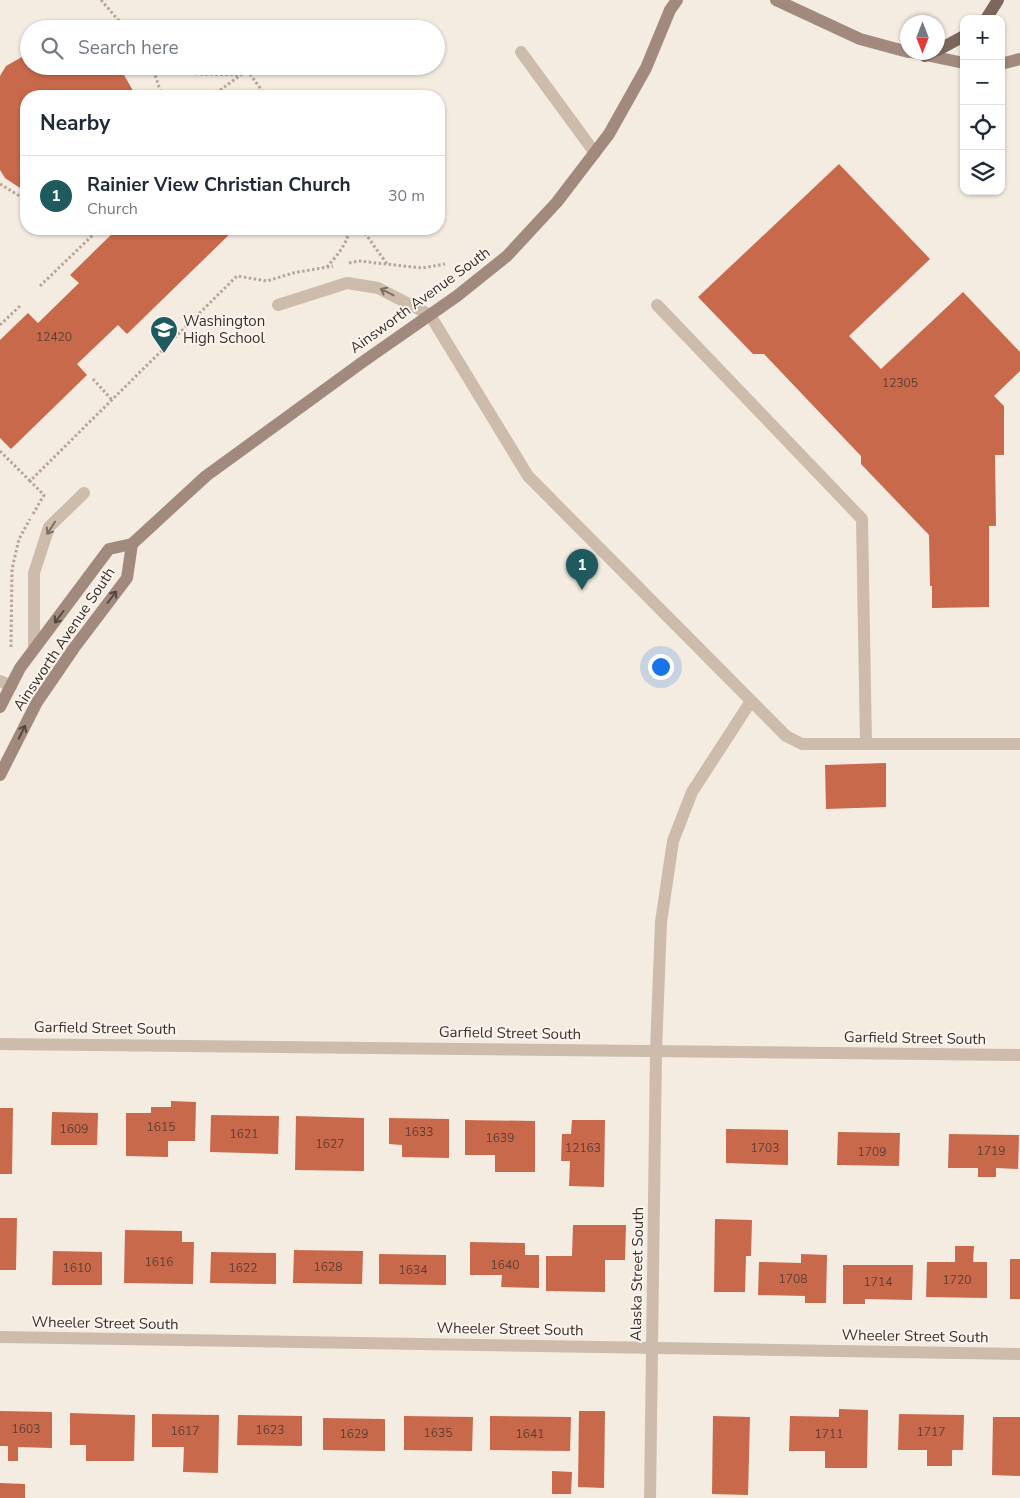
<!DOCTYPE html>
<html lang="en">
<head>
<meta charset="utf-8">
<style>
  body { margin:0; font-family:"Nunito Sans",sans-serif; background:#f2f2f3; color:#1f2937 }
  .controls { position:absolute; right:15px; top:15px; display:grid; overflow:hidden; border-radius:10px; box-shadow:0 1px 4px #0004 }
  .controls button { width:45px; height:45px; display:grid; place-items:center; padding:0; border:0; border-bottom:1px solid #e0e1e3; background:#fff; color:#1f2937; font:25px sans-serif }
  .compass { position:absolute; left:900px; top:15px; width:45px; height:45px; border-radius:50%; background:#fff; box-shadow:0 1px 4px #0004; rotate:180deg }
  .you { position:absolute; left:660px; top:666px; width:18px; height:18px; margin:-12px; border:4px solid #fff; border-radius:50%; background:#1a73e8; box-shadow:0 0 0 8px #1a73e833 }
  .badge { display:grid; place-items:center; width:32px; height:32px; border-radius:50%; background:#1f5a5e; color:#fff; font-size:16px; font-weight:700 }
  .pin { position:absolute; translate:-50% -41px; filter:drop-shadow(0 1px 2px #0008) }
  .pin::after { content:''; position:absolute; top:26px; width:18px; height:15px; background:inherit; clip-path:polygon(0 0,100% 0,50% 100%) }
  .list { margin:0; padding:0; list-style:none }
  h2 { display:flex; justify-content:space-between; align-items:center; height:65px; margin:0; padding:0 20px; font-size:21px }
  h2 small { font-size:16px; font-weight:400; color:#747a83 }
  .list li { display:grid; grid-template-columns:32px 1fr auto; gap:15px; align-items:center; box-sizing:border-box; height:80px; padding:0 20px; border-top:1px solid #e0e1e3 }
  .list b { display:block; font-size:19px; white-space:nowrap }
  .list p { margin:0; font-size:16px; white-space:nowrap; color:#747a83 }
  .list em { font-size:16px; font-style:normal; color:#747a83 }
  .icon { flex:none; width:28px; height:28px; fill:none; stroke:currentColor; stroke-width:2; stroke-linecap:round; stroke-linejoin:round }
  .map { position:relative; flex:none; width:1020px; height:1498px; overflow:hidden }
  .search { position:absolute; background:#fff; box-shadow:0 1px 4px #0004; left:20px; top:20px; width:425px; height:55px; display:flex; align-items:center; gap:12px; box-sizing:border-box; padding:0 18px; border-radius:28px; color:#747a83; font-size:19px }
  .panel { position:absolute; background:#fff; box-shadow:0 1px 4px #0004; left:20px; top:90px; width:425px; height:145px; border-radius:20px }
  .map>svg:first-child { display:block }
</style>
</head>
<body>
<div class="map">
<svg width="1020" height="1498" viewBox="0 0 1020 1498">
  <rect width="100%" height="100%" fill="#f4ebe1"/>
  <g fill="#c8694b">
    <polygon points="29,53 29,66 118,66 120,68 136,96 26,96 26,192 5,178 0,170 0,76 6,66"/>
    <polygon points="839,164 930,259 849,336 881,369 963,292 1020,352 1020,371 994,396 1004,406 1004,455 995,455 996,526 989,526 989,607 932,608 932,586 930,586 929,535 861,464 861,456 764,354 753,354 698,297"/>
    <polygon points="117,229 235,229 127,334 118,325 77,364 87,375 11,449 0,438 0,340 28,313 38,323 79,283 70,275"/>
    <polygon points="886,763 886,807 826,809 825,765"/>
    <polygon points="171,1101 196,1102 195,1141 168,1141 168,1157 126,1156 126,1113 151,1113 151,1107 171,1107"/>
    <polygon points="0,1108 13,1108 12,1174 0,1174"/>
    <polygon points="52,1112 98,1113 97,1145 51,1145"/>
    <polygon points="211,1115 279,1116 278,1154 210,1152"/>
    <polygon points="296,1116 364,1118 364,1171 295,1170"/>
    <polygon points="389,1118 449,1119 449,1158 402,1157 402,1145 389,1144"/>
    <polygon points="465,1120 535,1121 535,1172 495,1172 495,1155 465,1155"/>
    <polygon points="572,1120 605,1120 604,1187 569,1186 570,1161 561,1161 562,1134 571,1134"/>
    <polygon points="726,1129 788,1130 788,1165 726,1163"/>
    <polygon points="838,1132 900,1133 899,1166 837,1165"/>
    <polygon points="949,1134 1019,1135 1018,1169 996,1168 996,1177 978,1177 978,1168 948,1168"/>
    <polygon points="0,1218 17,1218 16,1270 0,1270"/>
    <polygon points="715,1219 752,1220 751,1256 746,1256 745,1292 714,1292"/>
    <polygon points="573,1225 626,1225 625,1260 605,1260 605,1292 546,1291 546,1256 572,1256"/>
    <polygon points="125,1230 182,1231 182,1242 194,1242 193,1284 124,1283"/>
    <polygon points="470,1242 525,1243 525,1255 539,1255 539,1288 501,1287 502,1275 470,1275"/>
    <polygon points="955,1246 974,1246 973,1262 987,1262 987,1298 926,1297 927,1262 955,1262"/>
    <polygon points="294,1250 363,1251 362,1284 293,1283"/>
    <polygon points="53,1251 102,1252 102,1285 52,1285"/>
    <polygon points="211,1252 276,1253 276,1284 210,1283"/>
    <polygon points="379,1254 446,1255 446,1285 379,1284"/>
    <polygon points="801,1254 827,1255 826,1303 805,1303 805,1296 758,1295 759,1262 801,1263"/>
    <rect x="1010" y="1259" width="10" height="40"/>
    <polygon points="843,1265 913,1265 912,1300 865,1299 865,1304 843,1304"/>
    <polygon points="839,1409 868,1410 867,1468 825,1468 825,1451 789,1451 790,1416 839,1417"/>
    <polygon points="0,1411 52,1412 52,1448 18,1447 18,1461 8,1461 8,1446 0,1446"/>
    <polygon points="579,1411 605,1411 604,1488 578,1487"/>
    <polygon points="70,1413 135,1415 134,1461 86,1461 86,1445 70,1445"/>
    <polygon points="152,1414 219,1415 218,1473 183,1472 184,1447 152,1447"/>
    <polygon points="899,1414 964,1415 963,1450 952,1450 952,1466 927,1466 927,1450 898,1450"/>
    <polygon points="238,1415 302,1416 302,1446 237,1445"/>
    <polygon points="404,1416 473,1417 472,1451 404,1450"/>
    <polygon points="490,1416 571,1417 570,1451 490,1450"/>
    <polygon points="713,1416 750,1417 748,1495 712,1494"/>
    <polygon points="993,1417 1020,1417 1020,1476 992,1475"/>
    <polygon points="323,1418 385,1419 385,1451 323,1450"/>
    <polygon points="552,1471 572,1472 571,1494 552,1494"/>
    <polygon points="0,1483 25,1484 25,1498 0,1498"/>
  </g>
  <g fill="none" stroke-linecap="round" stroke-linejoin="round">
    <g stroke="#b9a596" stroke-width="3" stroke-dasharray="2.5 2.5" stroke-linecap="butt">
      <polyline points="101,0 126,29"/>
      <polyline points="152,66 162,96"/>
      <polyline points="177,66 196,74 241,75"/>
      <polyline points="247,70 266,96"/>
      <polyline points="212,96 253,66"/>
      <polyline points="0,184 26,200"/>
      <polyline points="362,229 387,264"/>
      <polyline points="349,263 359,261 422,268 445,264"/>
      <path d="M327 267C336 256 348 244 349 229"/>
      <polyline points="40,286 99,229"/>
      <polyline points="0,325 21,305"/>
      <polyline points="93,379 112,400"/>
      <polyline points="0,451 30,481"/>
      <polyline points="33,514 44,495 30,481 237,276 267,281 293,273 333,266"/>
      <polyline points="11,647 12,569 19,539 30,519"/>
    </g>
    <g stroke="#cdbbac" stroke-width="12">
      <polyline points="521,52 595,153"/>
      <polyline points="278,305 347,283 378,288 430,315 528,476 786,736 802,744 1020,744"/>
      <polyline points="657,305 862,519 866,744"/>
      <polyline points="34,649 34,573 49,527 84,493"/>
      <polyline points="0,681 11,686"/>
      <polyline points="656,1051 661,922 673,841 692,792 751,701"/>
    </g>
    <g stroke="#cdbbac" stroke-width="12">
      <polyline points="0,1044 1020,1055"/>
      <polyline points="0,1337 1020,1354"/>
      <polyline points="650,1498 656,1051"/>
    </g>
    <g stroke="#a18a7d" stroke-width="12">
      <polyline points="776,0 860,39 908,52"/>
      <polyline points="911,52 964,63"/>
      <polyline points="1001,64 1020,59"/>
      <polyline points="0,707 20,668 109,549 132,544 206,476 364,361 457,296 507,256 557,202 609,134 646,68 670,10 677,0"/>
      <polyline points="0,775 37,702 74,648 127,578 132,544"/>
    </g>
    <g stroke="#7d675c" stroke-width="12">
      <polyline points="986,19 998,0"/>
      <polyline points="938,50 964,36"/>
      <polyline points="925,56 933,52"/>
    </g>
  </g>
  <defs><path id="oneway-shaft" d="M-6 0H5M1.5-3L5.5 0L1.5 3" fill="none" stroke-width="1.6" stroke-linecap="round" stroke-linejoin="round" transform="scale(1.25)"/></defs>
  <g stroke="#7d6f65">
    <use href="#oneway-shaft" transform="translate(387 292) rotate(-153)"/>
    <use href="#oneway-shaft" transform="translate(51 528) rotate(123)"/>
  </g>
  <g stroke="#544640">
    <use href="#oneway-shaft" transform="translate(112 597) rotate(-53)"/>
    <use href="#oneway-shaft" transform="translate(59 617) rotate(127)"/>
    <use href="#oneway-shaft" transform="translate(22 732) rotate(-64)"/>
  </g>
  <defs>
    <symbol id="school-pin" viewBox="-11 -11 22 30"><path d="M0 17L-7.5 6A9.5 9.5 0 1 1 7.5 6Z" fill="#1f5a5e" stroke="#fbf5ee"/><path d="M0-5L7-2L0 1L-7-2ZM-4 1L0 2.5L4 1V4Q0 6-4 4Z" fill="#fff"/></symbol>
  </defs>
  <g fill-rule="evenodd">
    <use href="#school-pin" x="148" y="314" width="32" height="43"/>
  </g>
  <g text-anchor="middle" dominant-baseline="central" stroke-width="4" stroke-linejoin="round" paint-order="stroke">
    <g font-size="12" fill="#5e3e33">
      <text x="54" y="337">12420</text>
      <text x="900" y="383">12305</text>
      <text x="161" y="1127">1615</text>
      <text x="74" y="1129">1609</text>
      <text x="419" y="1132">1633</text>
      <text x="244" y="1134">1621</text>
      <text x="500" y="1138">1639</text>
      <text x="330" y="1144">1627</text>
      <text x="583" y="1148">12163</text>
      <text x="765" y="1148">1703</text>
      <text x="991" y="1151">1719</text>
      <text x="872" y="1152">1709</text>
      <text x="159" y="1262">1616</text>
      <text x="505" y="1265">1640</text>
      <text x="328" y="1267">1628</text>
      <text x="77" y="1268">1610</text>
      <text x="243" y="1268">1622</text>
      <text x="413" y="1270">1634</text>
      <text x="793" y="1279">1708</text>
      <text x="957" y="1280">1720</text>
      <text x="878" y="1282">1714</text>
      <text x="26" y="1429">1603</text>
      <text x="270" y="1430">1623</text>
      <text x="185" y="1431">1617</text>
      <text x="931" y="1432">1717</text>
      <text x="438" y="1433">1635</text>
      <text x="354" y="1434">1629</text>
      <text x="530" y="1434">1641</text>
      <text x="829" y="1434">1711</text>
    </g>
    <g font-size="15" fill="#3b302b" stroke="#fbf5ee">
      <text transform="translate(420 300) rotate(-36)">Ainsworth Avenue South</text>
      <text transform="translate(64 639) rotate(-56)">Ainsworth Avenue South</text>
      <text transform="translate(105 1028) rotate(1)">Garfield Street South</text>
      <text transform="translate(510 1033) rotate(1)">Garfield Street South</text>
      <text transform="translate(915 1038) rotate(1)">Garfield Street South</text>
      <text transform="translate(637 1274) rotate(-89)">Alaska Street South</text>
      <text transform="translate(105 1323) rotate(1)">Wheeler Street South</text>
      <text transform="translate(510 1329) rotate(1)">Wheeler Street South</text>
      <text transform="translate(915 1336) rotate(1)">Wheeler Street South</text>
    </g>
    <g font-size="15" fill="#3b302b" stroke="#fbf5ee" text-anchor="start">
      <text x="183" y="321">Washington<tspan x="183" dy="17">High School</tspan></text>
    </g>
  </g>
</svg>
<div class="controls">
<button>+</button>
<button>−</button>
<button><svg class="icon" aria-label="locate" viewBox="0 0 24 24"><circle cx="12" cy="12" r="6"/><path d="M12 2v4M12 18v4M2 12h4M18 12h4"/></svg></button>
<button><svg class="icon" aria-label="layers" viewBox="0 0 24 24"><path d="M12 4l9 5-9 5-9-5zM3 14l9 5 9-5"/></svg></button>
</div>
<svg class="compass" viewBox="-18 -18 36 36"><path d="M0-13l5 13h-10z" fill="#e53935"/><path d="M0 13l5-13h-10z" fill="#747a83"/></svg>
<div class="you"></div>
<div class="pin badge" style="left:582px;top:590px">1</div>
<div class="search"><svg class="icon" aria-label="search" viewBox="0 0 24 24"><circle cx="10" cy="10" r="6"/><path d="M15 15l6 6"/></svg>Search here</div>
<section class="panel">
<h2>Nearby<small></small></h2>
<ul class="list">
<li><span class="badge">1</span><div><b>Rainier View Christian Church</b><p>Church</p></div><em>30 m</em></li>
</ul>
</section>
</div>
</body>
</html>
